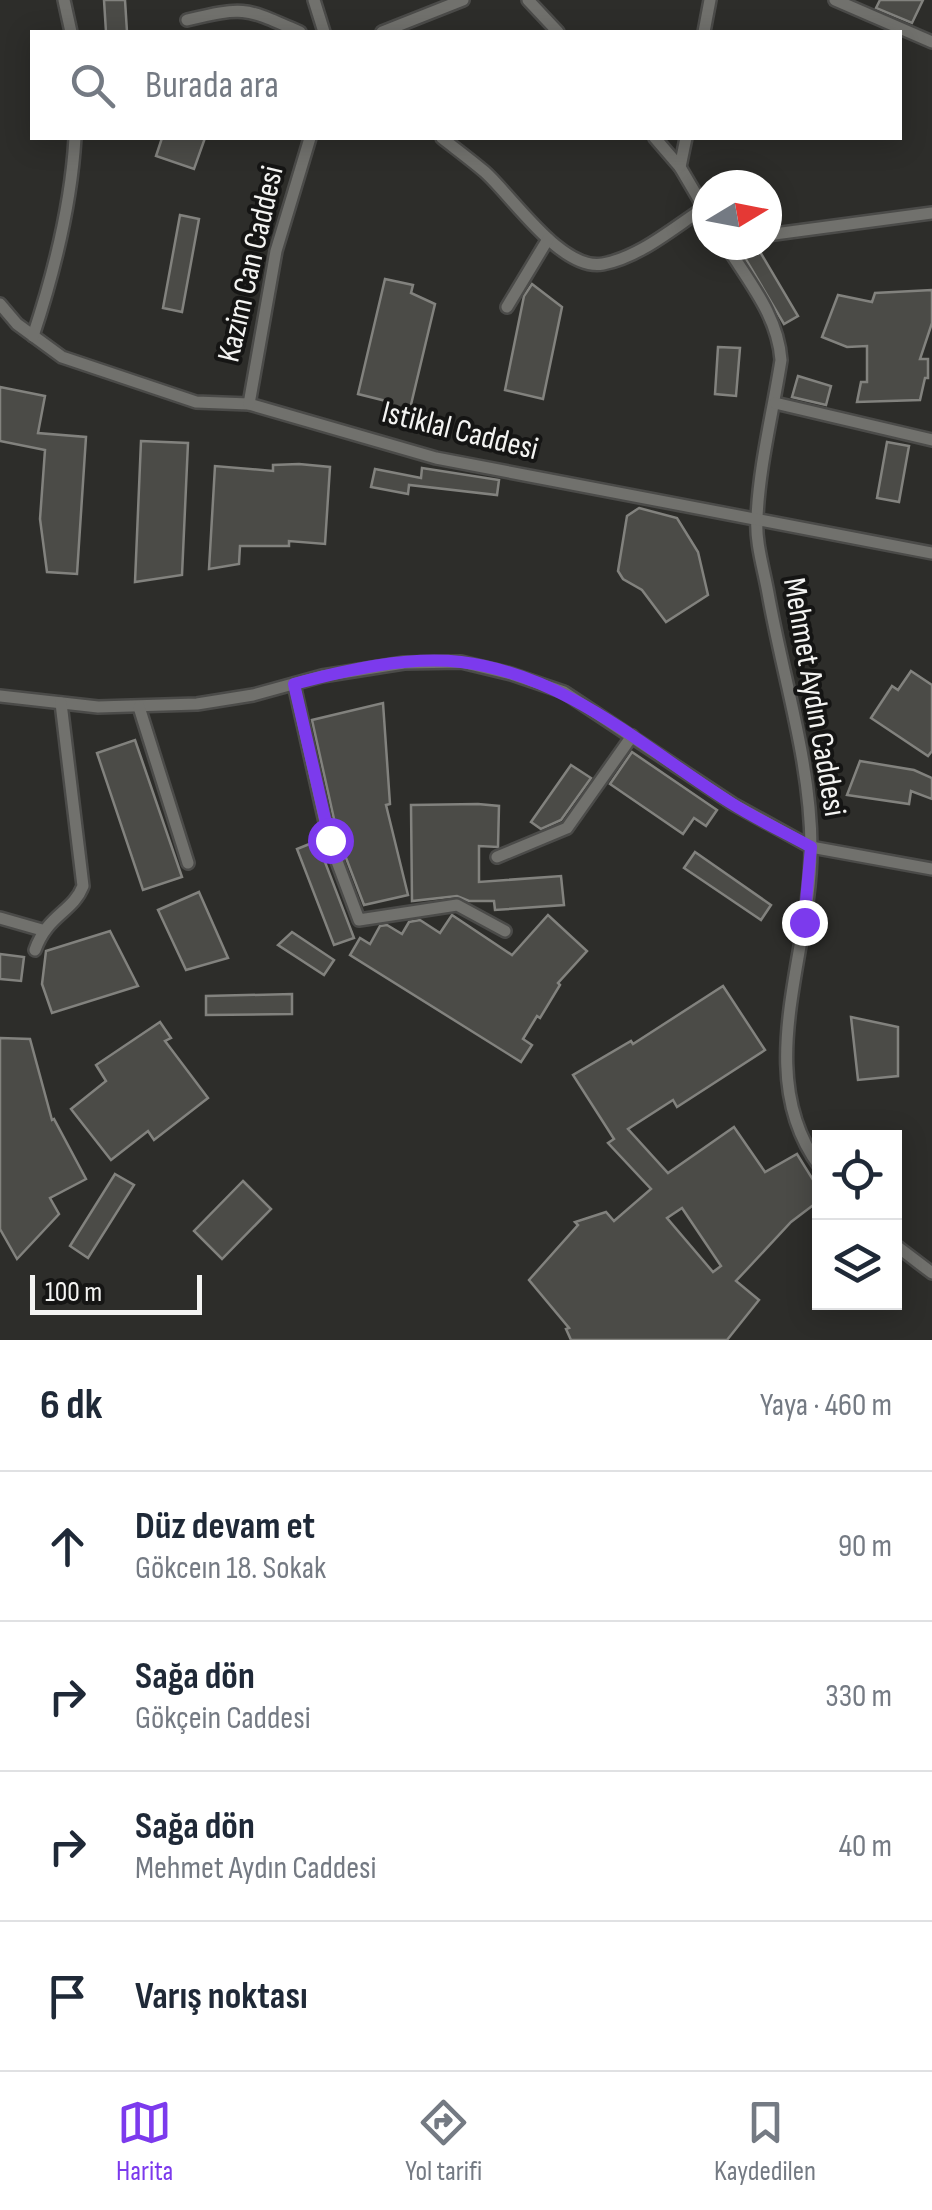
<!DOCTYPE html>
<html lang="tr">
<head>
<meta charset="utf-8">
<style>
  body { margin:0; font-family:"Sofia Sans Condensed",sans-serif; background:#f6f6f7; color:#1f2937 }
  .controls { position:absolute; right:30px; bottom:30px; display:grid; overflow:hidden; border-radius:0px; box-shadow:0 5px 25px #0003 }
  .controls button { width:90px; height:90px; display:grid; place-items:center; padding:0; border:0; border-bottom:2px solid #e0e1e3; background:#fff; color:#1f2937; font:50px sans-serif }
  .compass { position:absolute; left:692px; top:170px; width:90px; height:90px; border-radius:50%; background:#fff; box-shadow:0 5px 25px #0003; rotate:80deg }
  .scale { position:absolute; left:30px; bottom:25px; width:172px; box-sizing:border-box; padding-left:10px; border:5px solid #f4f4f2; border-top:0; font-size:28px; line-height:35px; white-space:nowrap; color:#f4f4f2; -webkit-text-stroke:8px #151514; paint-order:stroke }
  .stop { position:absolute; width:30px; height:30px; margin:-22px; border:8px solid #7c3aed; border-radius:50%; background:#fff }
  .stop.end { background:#7c3aed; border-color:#fff; box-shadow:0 2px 10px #0008 }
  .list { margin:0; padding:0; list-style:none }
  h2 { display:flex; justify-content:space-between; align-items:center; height:130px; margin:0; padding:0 40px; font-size:42px }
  h2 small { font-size:32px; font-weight:400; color:#747a83 }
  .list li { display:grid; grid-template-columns:65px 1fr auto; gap:30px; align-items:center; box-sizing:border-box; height:150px; padding:0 40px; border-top:2px solid #e0e1e3 }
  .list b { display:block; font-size:38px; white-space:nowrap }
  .list p { margin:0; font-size:32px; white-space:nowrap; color:#747a83 }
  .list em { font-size:32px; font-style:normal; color:#747a83 }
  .icon { flex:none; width:55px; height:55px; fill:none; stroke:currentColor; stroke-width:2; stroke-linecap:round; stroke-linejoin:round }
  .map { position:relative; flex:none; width:932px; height:1340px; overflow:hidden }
  .search { position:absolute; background:#fff; box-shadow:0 5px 25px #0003; left:30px; right:30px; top:30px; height:110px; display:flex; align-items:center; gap:25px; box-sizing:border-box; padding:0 35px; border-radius:0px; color:#747a83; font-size:38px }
  .sheet { height:730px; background:#fff }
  nav { display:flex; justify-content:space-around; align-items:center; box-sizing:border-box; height:140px; border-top:2px solid #e0e1e3; background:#fff; font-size:28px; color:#747a83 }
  nav a { display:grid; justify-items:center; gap:5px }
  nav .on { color:#7c3aed }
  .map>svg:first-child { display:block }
</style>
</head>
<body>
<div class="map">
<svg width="932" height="1340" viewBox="0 0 932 1340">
  <rect width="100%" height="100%" fill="#2d2d2a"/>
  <g fill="#4b4b47" stroke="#82827e" stroke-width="2.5" fill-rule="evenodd">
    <polygon points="104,0 125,0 127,32 106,32"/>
    <polygon points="880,0 923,0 912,23 876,8"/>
    <polygon points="162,138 205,138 194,169 156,156"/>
    <polygon points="180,215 199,219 182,312 163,308"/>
    <polygon points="752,245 756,245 798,316 784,324 741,251"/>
    <polygon points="385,279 413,285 411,293 435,304 409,413 389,408 390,402 358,394"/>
    <polygon points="532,284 562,307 543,399 505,390 524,296"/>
    <polygon points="932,290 932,323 920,359 928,359 928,378 925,378 920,400 857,402 861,382 867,382 867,346 847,347 822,337 838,295 872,302 875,293"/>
    <polygon points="718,347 740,348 736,396 715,394"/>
    <polygon points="798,376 831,386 826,405 792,397"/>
    <polygon points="0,387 45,396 38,433 86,437 77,574 47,572 40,519 45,450 0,441"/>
    <polygon points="141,441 188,443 182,575 135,582"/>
    <polygon points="887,442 909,446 899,502 877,498"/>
    <polygon points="299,464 330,467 325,544 289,541 289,546 240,546 239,564 209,569 215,466 273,471 273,465"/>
    <polygon points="422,468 499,480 497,495 409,485 408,494 371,487 375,469 421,478"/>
    <polygon points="639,508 677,518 698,552 708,595 666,622 642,590 623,579 618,571 627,516"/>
    <polygon points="911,671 932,685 932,751 928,756 871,718 892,686 898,690"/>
    <polygon points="383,703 390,804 386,805 408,895 364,905 338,837 312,720"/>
    <polygon points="135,740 182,877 143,890 97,753"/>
    <polygon points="632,752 717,810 706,826 694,818 683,834 610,784"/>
    <polygon points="860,761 914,770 932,778 932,799 911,791 909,804 847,795"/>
    <polygon points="571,765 591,778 561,820 541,829 531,822"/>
    <polygon points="478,804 499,806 498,847 479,846 479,882 561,876 564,905 495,910 494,901 469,901 457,896 412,901 411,805"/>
    <polygon points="317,841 354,938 334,945 297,849"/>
    <polygon points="695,852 771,905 761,920 684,868"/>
    <polygon points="199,892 228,958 186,970 158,910"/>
    <polygon points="452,915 512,955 548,915 587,951 558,983 560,985 540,1018 537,1016 523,1039 532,1045 521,1062 350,955 360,938 370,944 380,926 387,925 402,934 409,922 420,920 440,933"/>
    <polygon points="110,931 138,986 52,1013 42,984 46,951"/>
    <polygon points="292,932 334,960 324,975 278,945"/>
    <polygon points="0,954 24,957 21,981 0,979"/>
    <path d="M723 986 765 1050 677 1107 673 1100 628 1129 668 1173 734 1127 765 1172 797 1154 820 1191V1200L791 1222 736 1281 759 1300 727 1340H571L566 1329 569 1328 529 1280 578 1225 575 1222 606 1212 614 1221 651 1189 608 1143 614 1139 573 1075 631 1041 633 1044ZM682 1208 721 1266 713 1272 667 1218Z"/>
    <polygon points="292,994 292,1014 206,1015 206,996"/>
    <polygon points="851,1017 898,1027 898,1076 858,1080"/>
    <polygon points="160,1022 171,1038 165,1041 208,1098 154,1140 148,1131 111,1160 71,1109 106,1081 96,1065"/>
    <polygon points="0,1038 30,1039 52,1120 54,1119 86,1179 50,1198 59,1214 17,1259 0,1229"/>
    <polygon points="115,1174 134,1185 88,1258 70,1246"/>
    <polygon points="243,1181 271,1209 222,1259 194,1231"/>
  </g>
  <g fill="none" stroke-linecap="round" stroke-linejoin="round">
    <defs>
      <g id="minor">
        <polyline points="64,0 71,32"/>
        <polyline points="314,0 324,32"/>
        <polyline points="528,0 558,32"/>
        <polyline points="835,0 932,42"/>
        <path d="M187 20C246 6 245 8 300 32"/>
        <polyline points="382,32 463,0"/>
        <polyline points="704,32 710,0"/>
        <path d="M442 138C456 149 471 160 485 172 512 196 562 272 603 264 640 257 673 228 704 208"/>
        <polyline points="655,138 680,167 707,213"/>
        <polyline points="680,167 686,138"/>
        <polyline points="767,235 932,213"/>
        <path d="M726 245C749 282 778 316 781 360 773 412 759 466 757 518 755 542 764 570 768 593 783 678 811 763 811 848 812 952 750 1074 820 1167"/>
        <polyline points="0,304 17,324 62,357 196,402 249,404 436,458 932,553"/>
        <polyline points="507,307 548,239"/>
        <path d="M33 336C55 270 71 206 75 138"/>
        <polyline points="775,403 932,440"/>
        <polyline points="249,404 276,251 310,138"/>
        <polyline points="294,684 329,840 359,920 457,905 505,931"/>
        <polyline points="0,696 98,707 197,704 253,695 322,676 404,663 461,662 511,674 564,692 733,804 811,847 932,869"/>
        <polyline points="139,707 188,863"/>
        <polyline points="497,857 567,828 632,736"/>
        <polyline points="0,918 42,930"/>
        <path d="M35 950C47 915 73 912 83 886L61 703"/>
        <polyline points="894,1244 932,1273"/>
      </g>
    </defs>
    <use href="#minor" stroke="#4b4b49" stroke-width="16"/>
    <use href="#minor" stroke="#71716d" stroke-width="11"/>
  </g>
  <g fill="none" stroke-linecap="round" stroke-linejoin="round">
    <path stroke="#7c3aed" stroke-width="12" d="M330 840 294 684C346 670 407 656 461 662 567 675 645 749 731 803 756 819 784 832 811 847L804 922"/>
  </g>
  <g text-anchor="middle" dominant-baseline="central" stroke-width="8" stroke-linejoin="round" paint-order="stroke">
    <g font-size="32" fill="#f4f4f2" stroke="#151514">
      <text transform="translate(251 264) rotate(-77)">Kazim Can Caddesi</text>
      <text transform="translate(460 431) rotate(14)">Istiklal Caddesi</text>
      <text transform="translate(814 697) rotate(80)">Mehmet Aydın Caddesi</text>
    </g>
  </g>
</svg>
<div class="controls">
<button><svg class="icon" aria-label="locate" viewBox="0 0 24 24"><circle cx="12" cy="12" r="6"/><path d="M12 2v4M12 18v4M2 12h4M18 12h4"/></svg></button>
<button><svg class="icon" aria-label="layers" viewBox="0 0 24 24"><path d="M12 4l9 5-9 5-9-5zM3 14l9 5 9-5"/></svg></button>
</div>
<svg class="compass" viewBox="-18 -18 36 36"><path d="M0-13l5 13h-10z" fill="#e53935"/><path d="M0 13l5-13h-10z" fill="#747a83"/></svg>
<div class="scale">100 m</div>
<div class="stop" style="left:330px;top:840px"></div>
<div class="stop end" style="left:804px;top:922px"></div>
<div class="search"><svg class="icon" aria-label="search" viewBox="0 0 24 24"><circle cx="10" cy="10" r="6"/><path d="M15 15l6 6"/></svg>Burada ara</div>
</div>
<section class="sheet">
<h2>6 dk<small>Yaya · 460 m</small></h2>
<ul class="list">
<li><svg class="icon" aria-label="ahead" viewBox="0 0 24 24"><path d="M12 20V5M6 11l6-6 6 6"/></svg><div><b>Düz devam et</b><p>Gökceın 18. Sokak</p></div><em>90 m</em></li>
<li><svg class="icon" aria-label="right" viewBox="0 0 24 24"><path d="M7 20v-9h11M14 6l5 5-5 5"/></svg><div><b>Sağa dön</b><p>Gökçein Caddesi</p></div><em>330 m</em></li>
<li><svg class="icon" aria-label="right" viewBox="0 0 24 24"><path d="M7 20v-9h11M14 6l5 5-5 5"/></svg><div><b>Sağa dön</b><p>Mehmet Aydın Caddesi</p></div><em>40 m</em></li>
<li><svg class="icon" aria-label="arrive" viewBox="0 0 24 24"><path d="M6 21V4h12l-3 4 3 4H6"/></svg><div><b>Varış noktası</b></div></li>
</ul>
</section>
<nav>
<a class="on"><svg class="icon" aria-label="map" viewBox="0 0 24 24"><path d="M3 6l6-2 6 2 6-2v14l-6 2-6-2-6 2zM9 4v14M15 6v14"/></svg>Harita</a>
<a><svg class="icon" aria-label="directions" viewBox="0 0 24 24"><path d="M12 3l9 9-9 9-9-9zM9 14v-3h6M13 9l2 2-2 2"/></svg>Yol tarifi</a>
<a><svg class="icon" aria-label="saved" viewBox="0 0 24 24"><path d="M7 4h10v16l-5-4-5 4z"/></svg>Kaydedilen</a>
</nav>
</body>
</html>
